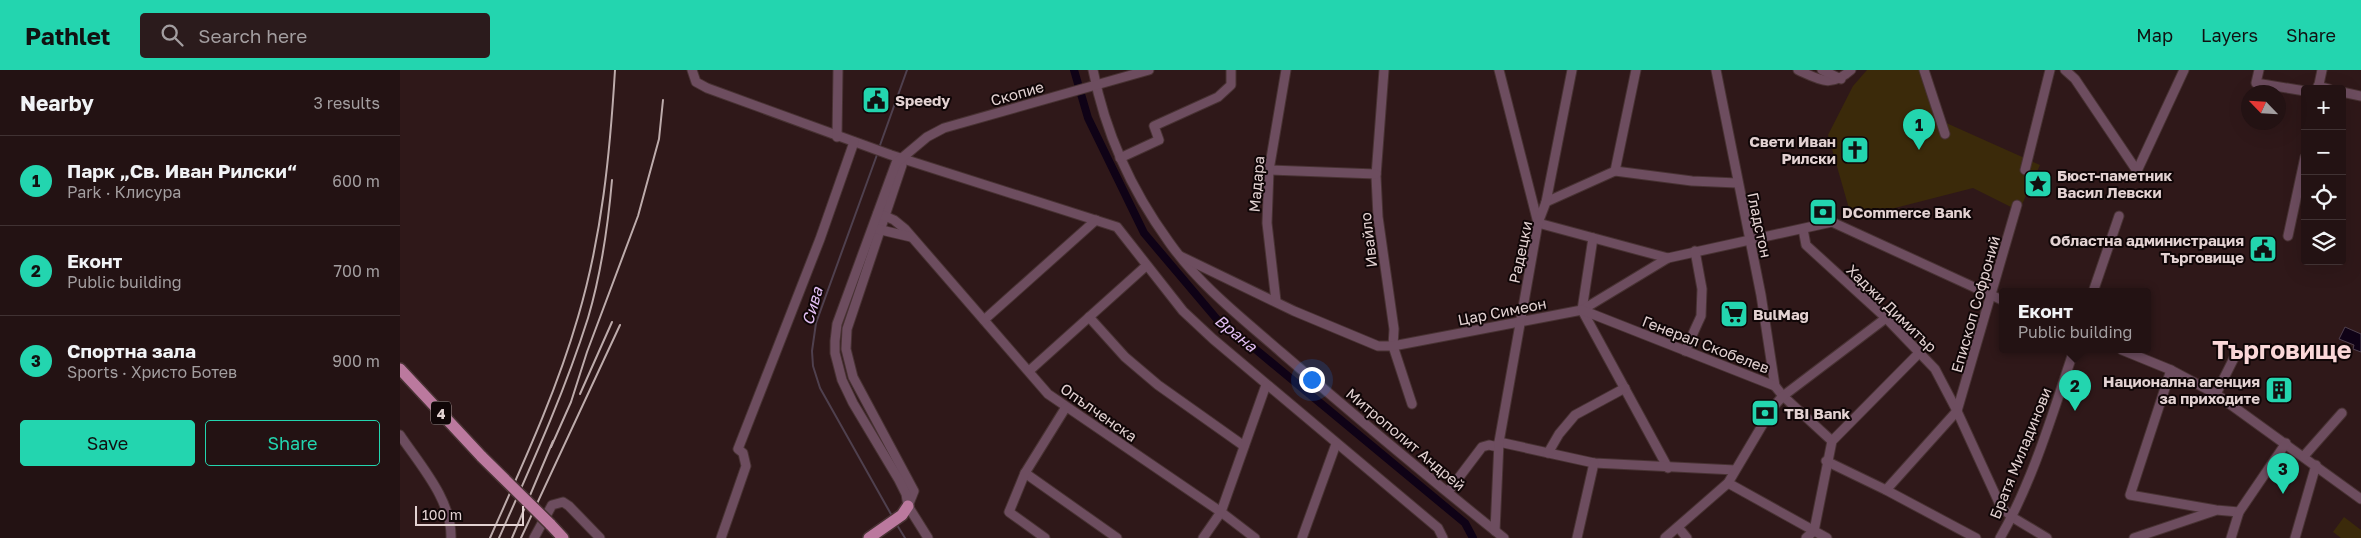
<!DOCTYPE html>
<html lang="en">
<head>
<meta charset="utf-8">
<style>
  body { margin:0; font-family:"Golos Text",sans-serif; background:#2b1b1c; color:#f1f3f6 }
  .controls { position:absolute; right:15px; top:15px; display:grid; overflow:hidden; border-radius:5px; box-shadow:0 5px 20px #0002 }
  .controls button { width:45px; height:45px; display:grid; place-items:center; padding:0; border:0; border-bottom:1px solid #403233; background:#231213; color:#f1f3f6; font:25px sans-serif }
  .compass { position:absolute; left:1841px; top:15px; width:45px; height:45px; border-radius:50%; background:#231213; box-shadow:0 5px 20px #0002; rotate:295deg }
  .scale { position:absolute; left:15px; bottom:12px; width:109px; box-sizing:border-box; padding-left:5px; border:2px solid #e3d2d2; border-top:0; font-size:14px; line-height:18px; white-space:nowrap; color:#e3d2d2; -webkit-text-stroke:4px #100607; paint-order:stroke }
  .you { position:absolute; left:911px; top:309px; width:18px; height:18px; margin:-12px; border:4px solid #fff; border-radius:50%; background:#1a73e8; box-shadow:0 0 0 8px #1a73e833 }
  .badge { display:grid; place-items:center; width:32px; height:32px; border-radius:50%; background:#23d5af; color:#111; font-size:16px; font-weight:700 }
  .pin { position:absolute; translate:-50% -41px; filter:drop-shadow(0 1px 2px #0008) }
  .pin::after { content:''; position:absolute; top:26px; width:18px; height:15px; background:inherit; clip-path:polygon(0 0,100% 0,50% 100%) }
  .popup { position:absolute; left:1599px; top:218px; width:152px; height:65px; box-sizing:border-box; display:grid; place-content:center; border-radius:5px; background:#231213; filter:drop-shadow(0 1px 4px #0005); font-size:16px; white-space:nowrap; color:#a39ea0 }
  .popup b { font-size:19px; color:#f1f3f6 }
  .popup::after { content:''; position:absolute; left:50%; top:100%; margin-left:-10px; border:10px solid transparent; border-top-color:#231213 }
  .list { margin:0; padding:0; list-style:none }
  h2 { display:flex; justify-content:space-between; align-items:center; height:65px; margin:0; padding:0 20px; font-size:21px }
  h2 small { font-size:16px; font-weight:400; color:#a39ea0 }
  .list li { display:grid; grid-template-columns:32px 1fr auto; gap:15px; align-items:center; box-sizing:border-box; height:90px; padding:0 20px; border-top:1px solid #403233 }
  .list b { display:block; font-size:19px; white-space:nowrap }
  .list p { margin:0; font-size:16px; white-space:nowrap; color:#a39ea0 }
  .list em { font-size:16px; font-style:normal; color:#a39ea0 }
  .actions { display:flex; gap:10px; padding:15px 20px }
  .actions a { flex:1; padding:11px 0; border:1px solid #23d5af; border-radius:5px; text-align:center; font-size:18px; color:#23d5af }
  .actions .main { background:#23d5af; color:#111 }
  .icon { flex:none; width:28px; height:28px; fill:none; stroke:currentColor; stroke-width:2; stroke-linecap:round; stroke-linejoin:round }
  .map { position:relative; flex:none; width:1961px; height:468px; overflow:hidden }
  header { display:flex; align-items:center; gap:30px; box-sizing:border-box; height:70px; padding:0 25px; background:#23d5af; color:#111 }
  header strong { font-size:24px }
  nav { display:flex; gap:28px; margin-inline-start:auto; font-size:18px }
  .search { width:350px; height:45px; background:#2b1b1c; display:flex; align-items:center; gap:12px; box-sizing:border-box; padding:0 18px; border-radius:5px; color:#a39ea0; font-size:19px }
  main { display:flex }
  aside { flex:1; background:#231213 }
  .map>svg:first-child { display:block }
</style>
</head>
<body>
<header>
<strong>Pathlet</strong>
<div class="search"><svg class="icon" aria-label="search" viewBox="0 0 24 24"><circle cx="10" cy="10" r="6"/><path d="M15 15l6 6"/></svg>Search here</div>
<nav><a>Map</a><a>Layers</a><a>Share</a></nav>
</header>
<main>
<aside>
<h2>Nearby<small>3 results</small></h2>
<ul class="list">
<li><span class="badge">1</span><div><b>Парк „Св. Иван Рилски“</b><p>Park · Клисура</p></div><em>600 m</em></li>
<li><span class="badge">2</span><div><b>Еконт</b><p>Public building</p></div><em>700 m</em></li>
<li><span class="badge">3</span><div><b>Спортна зала</b><p>Sports · Христо Ботев</p></div><em>900 m</em></li>
</ul>
<div class="actions"><a class="main">Save</a><a>Share</a></div>
</aside>
<div class="map">
<svg width="1961" height="468" viewBox="0 0 1961 468">
  <rect width="100%" height="100%" fill="#2f1819"/>
  <g fill="#3b2a0a">
    <polygon points="1467,0 1527,0 1544,52 1640,95 1619,141 1573,118 1452,149 1428,65 1453,16"/>
    <polygon points="1944,447 1961,460 1961,468 1941,468 1933,462"/>
  </g>
  <polygon fill="#0f0216" stroke="#4f404e" points="1945,257 1961,264 1961,282 1953,279 1954,275 1939,269"/>
  <g fill="none" stroke-linecap="round" stroke-linejoin="round">
    <g stroke="#4f404e" stroke-width="2">
      <polyline points="479,78 507,0"/>
      <polyline points="478,82 416,253 412,281 413,296 420,318 492,446"/>
      <polyline points="497,455 505,468"/>
    </g>
    <polyline stroke="#0f0216" stroke-width="8" points="674,0 688,48 744,163 821,254 854,278 1065,453 1073,468"/>
    <defs>
      <g id="minor">
        <polyline points="292,0 296,12 307,18 491,85 717,157 783,241 813,269 1038,458 1043,468"/>
        <path d="M693 0C705 62 732 121 769 172 799 215 843 249 882 283 955 346 1029 408 1104 468"/>
        <polyline points="984,0 976,106 978,147 994,259 993,276 1012,334"/>
        <polyline points="1099,0 1138,153 1268,188"/>
        <polyline points="1316,0 1361,225 1375,316"/>
        <path d="M1398 0C1420 10 1431 18 1451 0"/>
        <polyline points="1422,0 1441,9"/>
        <polyline points="1524,0 1545,64"/>
        <polyline points="1665,0 1675,9 1737,101"/>
        <polyline points="1859,0 1856,13 1905,21"/>
        <polyline points="1918,16 1929,19"/>
        <polyline points="1918,19 1922,0"/>
        <polyline points="1942,22 1961,26"/>
        <polyline points="437,67 438,0"/>
        <polyline points="501,88 502,95 447,259 446,279 453,307 514,421 508,436"/>
        <polyline points="720,88 759,70 754,56 818,27 831,15 831,0"/>
        <polyline points="869,100 976,104"/>
        <polyline points="1625,100 1650,0"/>
        <polyline points="1215,101 1292,111 1337,113"/>
        <polyline points="1737,101 1784,0"/>
        <polyline points="1146,132 1215,101 1236,0"/>
        <polyline points="478,143 494,150 505,159 648,324 821,442 855,468"/>
        <polyline points="477,159 511,167"/>
        <polyline points="1403,159 1406,175 1486,248 1535,299 1557,341 1601,437 1612,447 1647,468"/>
        <polyline points="1888,166 1905,87"/>
        <polyline points="1193,168 1182,240 1268,398"/>
        <polyline points="780,186 894,241 978,276 993,276 1182,240 1268,188 1432,152 1602,230"/>
        <polyline points="1693,222 1719,146"/>
        <polyline points="876,231 867,153 869,100 886,0"/>
        <polyline points="1182,240 1375,316 1383,326 1432,371"/>
        <polyline points="689,247 725,287 758,315 844,376"/>
        <polyline points="584,250 696,150"/>
        <polyline points="1722,280 1771,300 1816,324 1961,429"/>
        <polyline points="1285,281 1301,246 1302,219 1295,181"/>
        <polyline points="1771,300 1730,425 1816,440 1839,442"/>
        <polyline points="629,301 746,196"/>
        <polyline points="1816,324 1836,284"/>
        <path d="M0 365C20 395 52 430 51 468"/>
        <polyline points="1099,372 1194,393 1335,400"/>
        <polyline points="1148,383 1159,364 1175,345 1225,318"/>
        <polyline points="1904,386 1942,343"/>
        <polyline points="1426,391 1486,420 1576,468"/>
        <polyline points="625,403 717,468"/>
        <polyline points="1328,413 1427,468"/>
        <polyline points="1486,420 1557,341 1617,135"/>
        <polyline points="1048,422 1082,377 1089,375 1098,377"/>
        <polyline points="1278,457 1287,468"/>
        <polyline points="1095,461 1099,372 1138,153 1146,132 1172,0"/>
        <polyline points="134,468 152,435 163,432 169,436 200,468"/>
        <polyline points="321,468 346,396 343,383 338,379 420,169 454,72"/>
        <polyline points="528,468 508,436 506,424 499,410 453,333 442,310 435,283 435,271 437,254 496,93 527,67 544,58 749,0"/>
        <polyline points="645,468 609,442 625,403 666,337"/>
        <polyline points="803,468 821,442 866,315"/>
        <polyline points="902,468 936,374"/>
        <polyline points="1177,468 1194,393"/>
        <polyline points="1265,468 1328,413 1373,337 1383,326 1486,248"/>
        <polyline points="1406,468 1414,461 1432,371 1520,282"/>
        <path d="M1600 468C1633 411 1653 342 1674 280"/>
        <polyline points="1734,468 1814,441"/>
        <polyline points="1831,468 1839,442 1886,373"/>
        <polyline points="1895,468 1916,395"/>
      </g>
      <g id="major">
        <polyline points="0,299 82,387"/>
        <polyline points="150,454 163,468"/>
        <polyline points="469,468 502,445 508,436"/>
      </g>
    </defs>
    <use href="#minor" stroke="#483233" stroke-width="11"/>
    <use href="#major" stroke="#483233" stroke-width="14"/>
    <use href="#minor" stroke="#6d4d5f" stroke-width="9"/>
    <use href="#major" stroke="#bb799e" stroke-width="11"/>
    <g stroke="#bdabab" stroke-width="2">
      <polyline points="180,324 212,252"/>
      <polyline points="151,377 171,332 187,282 238,146 259,69 263,30"/>
      <path d="M90 468C122 396 156 323 178 247 202 166 210 83 215 0"/>
      <path d="M99 468C131 396 164 324 188 248 201 204 208 156 212 110"/>
      <polyline points="112,468 153,371"/>
      <polyline points="121,468 220,255"/>
    </g>
    <defs>
      <polyline id="major-bridge" points="82,387 150,454"/>
    </defs>
    <use href="#major-bridge" stroke="#483233" stroke-width="14" stroke-linecap="butt"/>
    <use href="#major-bridge" stroke="#bb799e" stroke-width="11"/>
  </g>
  <defs>
    <symbol id="civic-square" viewBox="-11 -11 22 22"><rect x="-9" y="-9" width="18" height="18" rx="4" fill="#23d5af" stroke="#100607"/><path d="M-.6-6.5H3V-4.5H.6V-3L4-1V1h2V6H-6V1h2V-1L-.6-3ZM-1.2 2.5V6h2.4V2.5Z" fill="#111"/></symbol>
    <symbol id="church-square" viewBox="-11 -11 22 22"><rect x="-9" y="-9" width="18" height="18" rx="4" fill="#23d5af" stroke="#100607"/><path d="M-1.2-6h2.4v3.5h3.3v2.4h-3.3V6h-2.4V-.1h-3.3v-2.4h3.3Z" fill="#111"/></symbol>
    <symbol id="sight-square" viewBox="-11 -11 22 22"><rect x="-9" y="-9" width="18" height="18" rx="4" fill="#23d5af" stroke="#100607"/><path d="M0-6L1.8-2.2L6-1.7L2.9 1.2L3.7 5.4L0 3.3L-3.7 5.4L-2.9 1.2L-6-1.7L-1.8-2.2Z" fill="#111"/></symbol>
    <symbol id="bank-square" viewBox="-11 -11 22 22"><rect x="-9" y="-9" width="18" height="18" rx="4" fill="#23d5af" stroke="#100607"/><path d="M-6-4H6V4H-6ZM0-2.3a2.3 2.3 0 1 0 0 4.6a2.3 2.3 0 1 0 0-4.6Z" fill="#111"/></symbol>
    <symbol id="supermarket-square" viewBox="-11 -11 22 22"><rect x="-9" y="-9" width="18" height="18" rx="4" fill="#23d5af" stroke="#100607"/><path d="M-6-5.5h2.5l.6 2H6L4.5 2H-2.5L-4.4-4H-6ZM-1.5 3.2a1.3 1.3 0 1 0 .1 0ZM3 3.2a1.3 1.3 0 1 0 .1 0Z" fill="#111"/></symbol>
    <symbol id="building-square" viewBox="-11 -11 22 22"><rect x="-9" y="-9" width="18" height="18" rx="4" fill="#23d5af" stroke="#100607"/><path d="M-4-6H4V6H1V3H-1V6H-4ZM-2.5-4.3h1.7v1.8h-1.7ZM.8-4.3h1.7v1.8H.8ZM-2.5-1h1.7V.8h-1.7ZM.8-1h1.7V.8H.8Z" fill="#111"/></symbol>
  </defs>
  <g fill-rule="evenodd">
    <use href="#civic-square" x="460" y="14" width="32" height="32"/>
    <use href="#church-square" x="1439" y="64" width="32" height="32"/>
    <use href="#sight-square" x="1622" y="98" width="32" height="32"/>
    <use href="#bank-square" x="1407" y="126" width="32" height="32"/>
    <use href="#civic-square" x="1847" y="163" width="32" height="32"/>
    <use href="#supermarket-square" x="1318" y="228" width="32" height="32"/>
    <use href="#building-square" x="1863" y="304" width="32" height="32"/>
    <use href="#bank-square" x="1349" y="327" width="32" height="32"/>
  </g>
  <g text-anchor="middle" dominant-baseline="central" stroke-width="4" stroke-linejoin="round" paint-order="stroke">
    <rect fill="#100607" stroke="#a49595" stroke-width="1" x="31" y="331.5" width="20" height="23" rx="4"/>
    <g font-size="14" font-weight="bold" fill="#e3d2d2">
      <text x="41" y="343">4</text>
    </g>
    <g font-size="15" fill="#e3d2d2" stroke="#100607">
      <text transform="translate(617 23) rotate(-16)">Скопие</text>
      <text transform="translate(856 114) rotate(-85)">Мадара</text>
      <text transform="translate(1360 155) rotate(78)">Гладстон</text>
      <text transform="translate(968 170) rotate(-97)">Ивайло</text>
      <text transform="translate(1120 182) rotate(-78)">Радецки</text>
      <text transform="translate(1575 234) rotate(-74)">Епископ Софроний</text>
      <text transform="translate(1492 238) rotate(44)">Хаджи Димитър</text>
      <text transform="translate(1102 241) rotate(-11)">Цар Симеон</text>
      <text transform="translate(1306 274) rotate(21)">Генерал Скобелев</text>
      <text transform="translate(699 342) rotate(35)">Опълченска</text>
      <text transform="translate(1006 369) rotate(40)">Митрополит Андрей</text>
      <text transform="translate(1620 383) rotate(-68)">Братя Миладинови</text>
    </g>
    <g font-size="15" font-weight="bold" fill="#e3d2d2" stroke="#100607" text-anchor="start">
      <text x="495" y="30">Speedy</text>
      <text x="1436" y="71" text-anchor="end">Свети Иван<tspan x="1436" dy="17">Рилски</tspan></text>
      <text x="1657" y="105">Бюст-паметник<tspan x="1657" dy="17">Васил Левски</tspan></text>
      <text x="1442" y="142">DCommerce Bank</text>
      <text x="1844" y="170" text-anchor="end">Областна администрация<tspan x="1844" dy="17">Търговище</tspan></text>
      <text x="1353" y="244">BulMag</text>
      <text x="1860" y="311" text-anchor="end">Национална агенция<tspan x="1860" dy="17">за приходите</tspan></text>
      <text x="1384" y="343">TBI Bank</text>
    </g>
    <g font-size="16" font-style="italic" fill="#e1bef3" stroke="#100607">
      <text transform="translate(412 236) rotate(-74)">Сива</text>
      <text transform="translate(836 263) rotate(39)">Врана</text>
    </g>
    <g font-size="25" font-weight="bold" fill="#fad7d8" stroke="#100607">
      <text x="1882" y="279">Търговище</text>
    </g>
  </g>
</svg>
<div class="controls">
<button>+</button>
<button>−</button>
<button><svg class="icon" aria-label="locate" viewBox="0 0 24 24"><circle cx="12" cy="12" r="6"/><path d="M12 2v4M12 18v4M2 12h4M18 12h4"/></svg></button>
<button><svg class="icon" aria-label="layers" viewBox="0 0 24 24"><path d="M12 4l9 5-9 5-9-5zM3 14l9 5 9-5"/></svg></button>
</div>
<svg class="compass" viewBox="-18 -18 36 36"><path d="M0-13l5 13h-10z" fill="#e53935"/><path d="M0 13l5-13h-10z" fill="#a39ea0"/></svg>
<div class="scale">100 m</div>
<div class="you"></div>
<div class="pin badge" style="left:1519px;top:80px">1</div>
<div class="pin badge" style="left:1675px;top:341px">2</div>
<div class="popup"><b>Еконт</b>Public building</div>
<div class="pin badge" style="left:1883px;top:424px">3</div>
</div>
</main>
</body>
</html>
